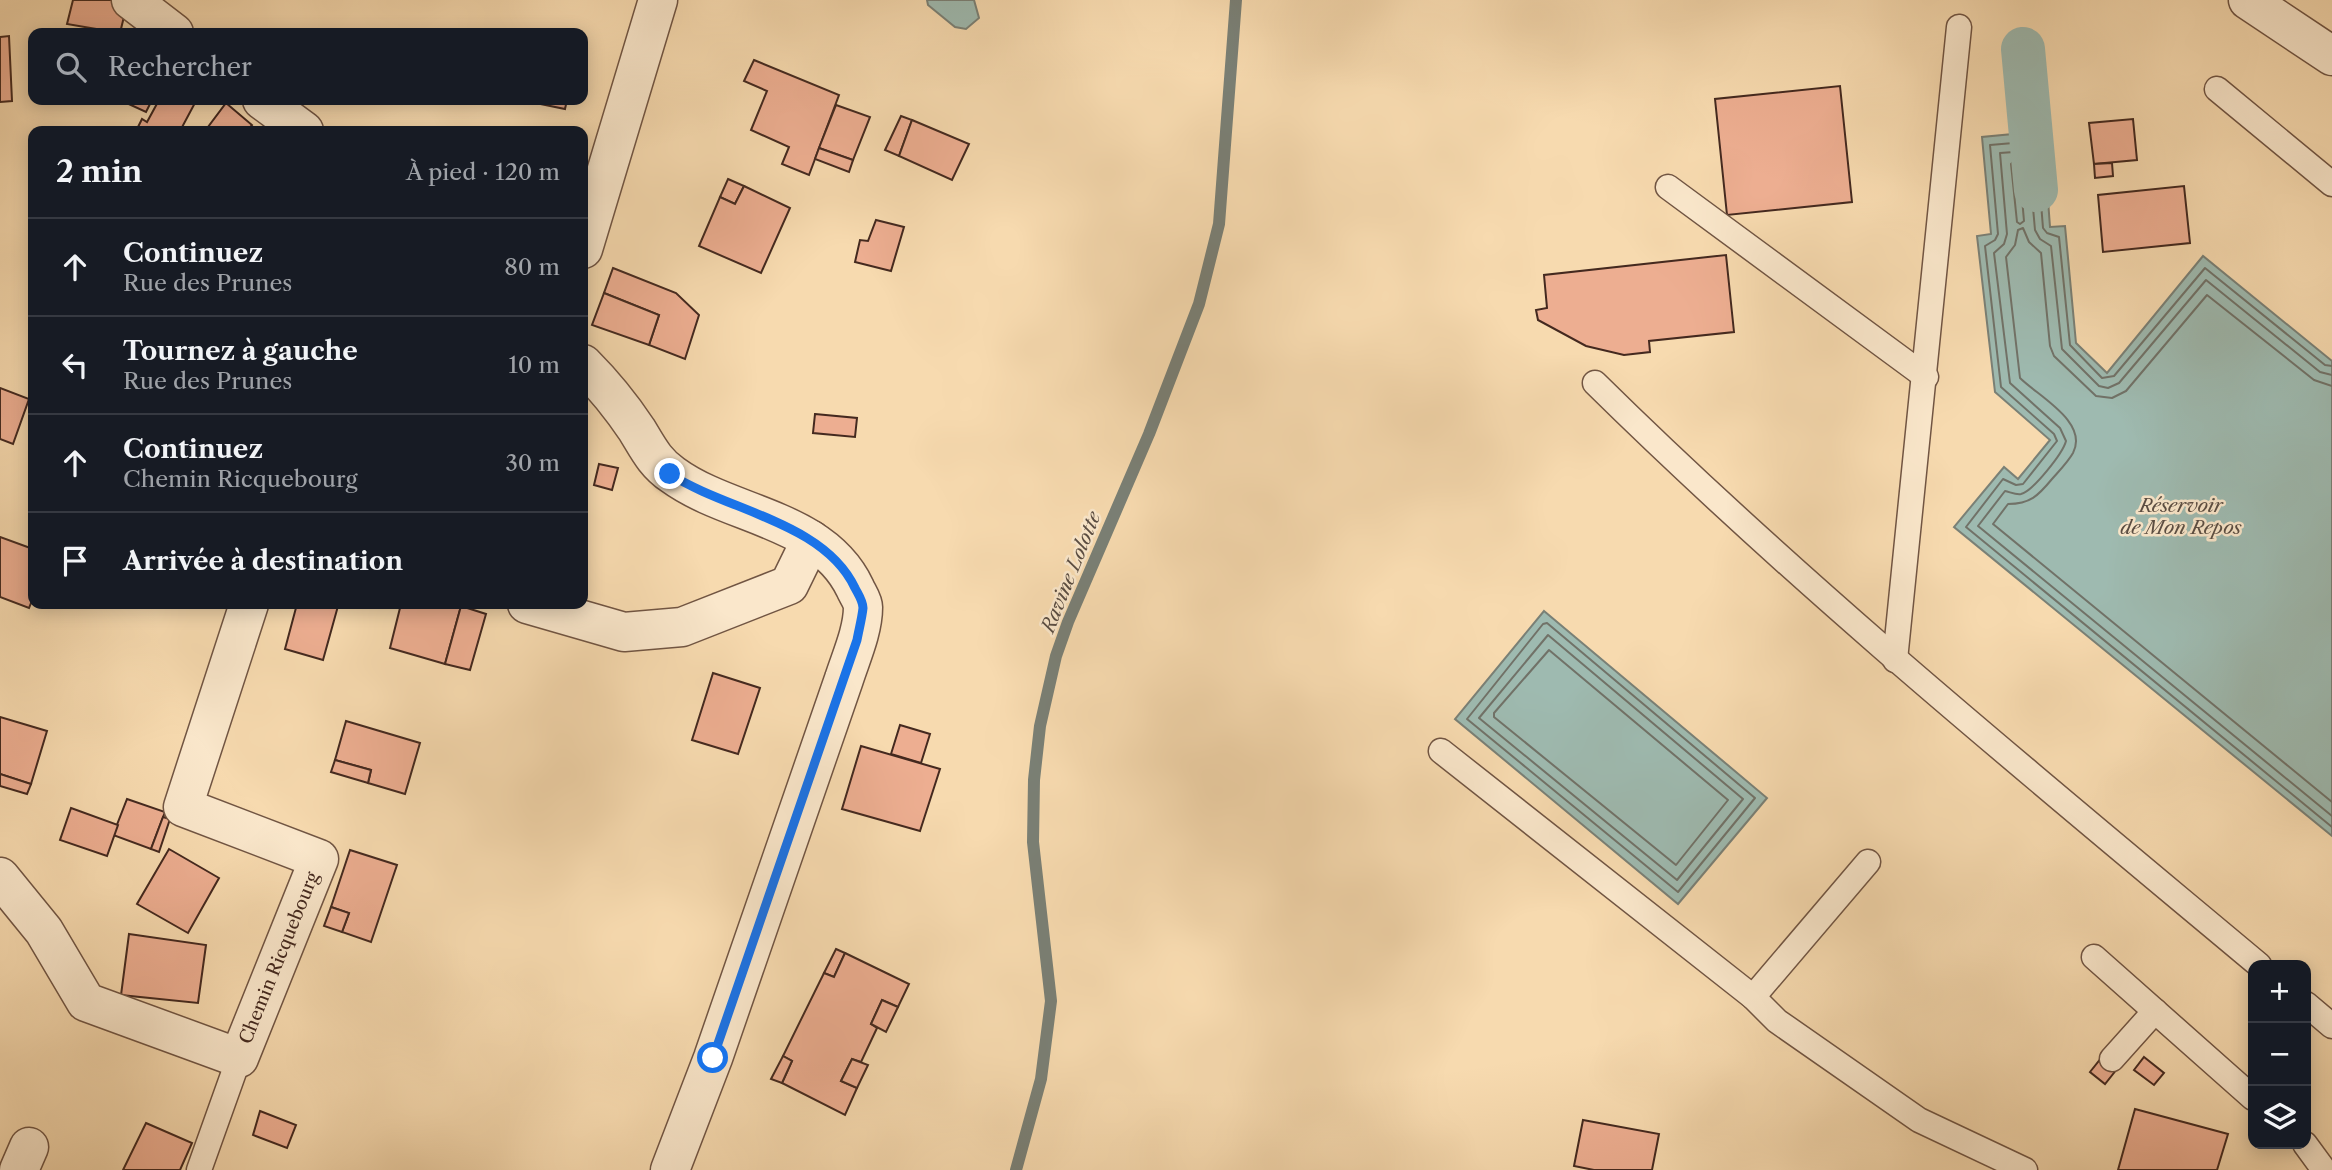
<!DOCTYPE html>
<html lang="fr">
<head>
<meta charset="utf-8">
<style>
  body { margin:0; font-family:"Libre Caslon Text",serif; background:#242831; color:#f1f3f6 }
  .controls { position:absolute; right:21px; bottom:21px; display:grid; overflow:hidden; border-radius:14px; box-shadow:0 4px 18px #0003 }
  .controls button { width:63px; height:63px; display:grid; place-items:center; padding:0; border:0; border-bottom:2px solid #363941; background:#171b24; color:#f1f3f6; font:35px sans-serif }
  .stop { position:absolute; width:21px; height:21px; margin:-16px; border:5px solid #1a73e8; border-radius:50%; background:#fff }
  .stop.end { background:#1a73e8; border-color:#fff; box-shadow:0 2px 7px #0008 }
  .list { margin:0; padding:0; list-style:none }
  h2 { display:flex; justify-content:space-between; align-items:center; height:91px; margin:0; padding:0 28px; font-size:30px }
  h2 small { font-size:23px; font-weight:400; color:#9ea1a6 }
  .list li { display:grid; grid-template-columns:46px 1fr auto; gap:21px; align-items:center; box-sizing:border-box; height:98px; padding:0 28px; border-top:2px solid #363941 }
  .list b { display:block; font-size:26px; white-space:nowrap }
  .list p { margin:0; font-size:23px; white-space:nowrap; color:#9ea1a6 }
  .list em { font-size:23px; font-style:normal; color:#9ea1a6 }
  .icon { flex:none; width:38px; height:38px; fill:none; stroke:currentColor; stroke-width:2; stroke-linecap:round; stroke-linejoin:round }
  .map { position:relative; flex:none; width:2332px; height:1170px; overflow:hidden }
  .search { position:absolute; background:#171b24; box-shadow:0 4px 18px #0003; left:28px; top:28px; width:560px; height:77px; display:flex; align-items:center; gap:18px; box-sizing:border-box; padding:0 24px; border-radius:14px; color:#9ea1a6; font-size:26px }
  .panel { position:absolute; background:#171b24; box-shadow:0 4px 18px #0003; left:28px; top:126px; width:560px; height:483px; border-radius:14px }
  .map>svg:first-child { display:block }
</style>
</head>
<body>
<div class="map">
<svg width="2332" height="1170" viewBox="0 0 2332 1170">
  <rect width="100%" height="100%" fill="#f7daaf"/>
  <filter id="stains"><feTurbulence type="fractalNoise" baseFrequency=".00286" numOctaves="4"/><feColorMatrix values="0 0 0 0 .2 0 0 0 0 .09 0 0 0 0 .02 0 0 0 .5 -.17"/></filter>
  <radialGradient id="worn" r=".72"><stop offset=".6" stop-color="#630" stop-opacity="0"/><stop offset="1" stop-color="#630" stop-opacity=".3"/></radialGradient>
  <g fill="#9ebab0" stroke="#7a8076" stroke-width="2">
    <polygon points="927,0 974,0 979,18 966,29 955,27 928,5"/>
    <polygon points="2043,131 2050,227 2065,226 2076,343 2107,373 2203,256 2332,361 2332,836 1954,527 2004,467 2018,479 2050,440 1995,392 1977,236 1991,234 1982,137"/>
    <polygon points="1544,611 1767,798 1678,904 1455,719"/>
  </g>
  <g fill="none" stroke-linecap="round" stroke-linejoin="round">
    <g stroke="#717268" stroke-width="2">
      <polygon points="2015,160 2019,164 2024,221 2020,224 2017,222 2011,164"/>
      <polyline points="2332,366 2325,365 2205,268 2114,376 2102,378 2070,345 2059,237 2047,233 2043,228 2036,141 1990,145 1998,234 1995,240 1985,246 2001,387 2054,434 2057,441 2023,484 2016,485 2003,479 1966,527 2332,827"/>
      <path d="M2332 375 2320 372 2206 280 2119 383 2108 388 2099 386 2062 349 2051 246 2040 239 2035 230 2028 151 2000 153 2007 234 2004 244 1994 253 2010 383 2060 428 2066 441C2063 453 2033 491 2021 494 2016 495 2010 492 2005 491L1978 526 2332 816"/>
      <path d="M2332 386 2314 380 2207 295 2126 391 2112 398 2096 396 2054 356 2050 346 2041 253 2029 242 2023 228 2018 230 2015 245 2006 257 2020 378C2038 396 2089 422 2073 453 2068 462 2059 471 2052 479 2038 496 2030 504 2008 504L1993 524 2332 802"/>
      <polygon points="1547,623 1755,798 1678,892 1467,719 1543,624"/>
      <polygon points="1548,635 1743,799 1677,880 1479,718"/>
      <polygon points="1549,650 1728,800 1676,865 1494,717 1494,713"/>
    </g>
    <polyline stroke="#7a8076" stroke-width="12" points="1016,1170 1041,1079 1051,1001 1033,842 1034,780 1040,726 1056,656 1068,622 1149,434 1199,304 1219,224 1236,0"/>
    <polyline stroke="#9ebab0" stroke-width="44" points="2023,49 2036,190"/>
  </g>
  <g fill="#edae91" stroke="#44291f" stroke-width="2">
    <polygon points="73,0 128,0 120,33 67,24"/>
    <polygon points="9,36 12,101 0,102 0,37"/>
    <polygon points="754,60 839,95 809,175 782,164 789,147 751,130 767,91 744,81"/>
    <polygon points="1840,86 1852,202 1727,215 1715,99"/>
    <polygon points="120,100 152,100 146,112"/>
    <polygon points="159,100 196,101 180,131 136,131 142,119 147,122"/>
    <polygon points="521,100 567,100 565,109"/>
    <polygon points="226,103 252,125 247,131 205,131"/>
    <polygon points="836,105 870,117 853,160 819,148"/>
    <polygon points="901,116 912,120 899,156 885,150"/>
    <polygon points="2133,119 2137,160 2094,164 2089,123"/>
    <polygon points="912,120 969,144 952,180 899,156"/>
    <polygon points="819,148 853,160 849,172 815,159"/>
    <polygon points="2112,163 2113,176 2095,178 2094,164"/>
    <polygon points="728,179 744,186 735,204 720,197"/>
    <polygon points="744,186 790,208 761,273 699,246 720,197 735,204"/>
    <polygon points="2184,186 2190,243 2103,252 2098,195"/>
    <polygon points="876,220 904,227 891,271 855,262 860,240 868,241"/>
    <polygon points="1726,255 1734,332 1649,341 1650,352 1624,355 1586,346 1538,320 1536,310 1547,308 1544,275"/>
    <polygon points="613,268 676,293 699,315 685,359 649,345 659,315 604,293"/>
    <polygon points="604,293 659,315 649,345 592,325"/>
    <polygon points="0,388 29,399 13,444 0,439"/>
    <polygon points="815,414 857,418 855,437 813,433"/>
    <polygon points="599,464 618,468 612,490 594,485"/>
    <polygon points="0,537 33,549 33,598 29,608 0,597"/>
    <polygon points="297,604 338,606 323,660 285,649"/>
    <polygon points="401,604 461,606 445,664 390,648"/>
    <polygon points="461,606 486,614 470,670 445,664"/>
    <polygon points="713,673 760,688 738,754 692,740"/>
    <polygon points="0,717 47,731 31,784 0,774"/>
    <polygon points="346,721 420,743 405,794 368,783 371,770 335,760"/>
    <polygon points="900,725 930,734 921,763 891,754"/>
    <polygon points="861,746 940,769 920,831 842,809"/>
    <polygon points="335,760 371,770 368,783 331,772"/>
    <polygon points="0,774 31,784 27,794 0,786"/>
    <polygon points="127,799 165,812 151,849 113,835"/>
    <polygon points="71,808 118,825 107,856 60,840"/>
    <polygon points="163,817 170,819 159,852 151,849"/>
    <polygon points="169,849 219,878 188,933 137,904"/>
    <polygon points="350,850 397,865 371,942 342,932 349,913 331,907"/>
    <polygon points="331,907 349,913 342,932 324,926"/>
    <polygon points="129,934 206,945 198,1003 121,995"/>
    <polygon points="836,949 845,953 834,977 824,973"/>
    <polygon points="845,953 909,984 898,1007 882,1000 871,1024 877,1028 861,1062 852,1059 841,1081 857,1088 845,1115 782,1083 792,1061 783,1056 824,973 834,977"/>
    <polygon points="882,1000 898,1007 886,1032 871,1024"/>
    <polygon points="783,1056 792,1061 782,1083 771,1079"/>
    <polygon points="2102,1057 2117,1069 2105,1084 2090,1072"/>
    <polygon points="2144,1057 2164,1073 2154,1085 2134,1070"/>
    <polygon points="852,1059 868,1065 857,1088 841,1081"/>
    <polygon points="2135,1109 2228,1134 2217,1170 2118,1170"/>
    <polygon points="260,1111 296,1125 287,1148 253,1135"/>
    <polygon points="1583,1120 1659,1134 1652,1170 1594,1170 1574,1166"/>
    <polygon points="146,1123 192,1143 180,1170 123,1170"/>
  </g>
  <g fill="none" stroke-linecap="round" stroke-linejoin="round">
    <defs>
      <g id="service">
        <polyline points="2217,89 2332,184"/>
        <polyline points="1668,187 1926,377"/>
        <path d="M1595 383C1805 590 2033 776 2259 965"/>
        <polyline points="1895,660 1959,27"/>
        <polyline points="1441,751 1753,997 1777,1021 1919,1120 2025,1170"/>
        <polyline points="2094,957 2253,1098"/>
        <polyline points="1753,997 1868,862"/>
        <polyline points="2306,1004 2332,1026"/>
        <polyline points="2112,1059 2155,1011"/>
        <polyline points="2305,1144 2324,1170"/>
        <polyline points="199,1170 239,1058"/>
      </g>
      <g id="minor">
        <polyline points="131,0 174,33"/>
        <polyline points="2248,0 2332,56"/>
        <polyline points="262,100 304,131"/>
        <polyline points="583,249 658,0"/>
        <path d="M583 364C603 384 621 406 637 430 648 448 655 463 673 475 729 516 822 518 855 588 857 593 863 601 863 607 863 631 851 657 844 679L713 1058 670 1170"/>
        <polyline points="527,604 624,632 682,627 789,585 811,540"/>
        <polyline points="0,877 44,931 86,1002 239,1058 319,859 183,807 249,604"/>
        <polyline points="19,1170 29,1147"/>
      </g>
    </defs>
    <use href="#service" stroke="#715543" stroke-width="27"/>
    <use href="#minor" stroke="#715543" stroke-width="41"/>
    <use href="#service" stroke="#fae7cb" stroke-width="24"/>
    <use href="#minor" stroke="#fae7cb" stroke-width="38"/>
  </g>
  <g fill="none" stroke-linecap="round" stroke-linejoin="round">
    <path stroke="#1a73e8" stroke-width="9" d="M670 474C727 511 824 522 855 588 858 594 863 601 863 608 862 618 859 629 857 640L713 1058"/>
  </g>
  <g text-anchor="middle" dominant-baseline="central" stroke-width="5" stroke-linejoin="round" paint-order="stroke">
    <g font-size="18" fill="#44291f" stroke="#fae7cb">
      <text transform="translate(279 958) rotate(-68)">Chemin Ricquebourg</text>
    </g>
    <g font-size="19" font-style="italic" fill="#5a4d43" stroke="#fae7cb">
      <text x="2181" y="505">Réservoir<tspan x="2181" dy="22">de Mon Repos</tspan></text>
      <text transform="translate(1071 572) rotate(-68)">Ravine Lolotte</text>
    </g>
  </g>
  <rect width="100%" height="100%" filter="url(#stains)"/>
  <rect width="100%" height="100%" fill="url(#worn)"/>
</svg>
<div class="controls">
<button>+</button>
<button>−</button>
<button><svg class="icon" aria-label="layers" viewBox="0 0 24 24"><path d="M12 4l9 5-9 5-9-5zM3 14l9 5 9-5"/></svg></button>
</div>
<div class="stop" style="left:713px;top:1058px"></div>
<div class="stop end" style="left:670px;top:474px"></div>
<div class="search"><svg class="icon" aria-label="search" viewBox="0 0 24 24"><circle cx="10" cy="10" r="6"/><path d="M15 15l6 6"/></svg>Rechercher</div>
<section class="panel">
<h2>2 min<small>À pied · 120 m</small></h2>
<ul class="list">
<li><svg class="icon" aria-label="ahead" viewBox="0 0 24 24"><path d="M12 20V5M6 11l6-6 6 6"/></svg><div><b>Continuez</b><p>Rue des Prunes</p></div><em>80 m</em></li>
<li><svg class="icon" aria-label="left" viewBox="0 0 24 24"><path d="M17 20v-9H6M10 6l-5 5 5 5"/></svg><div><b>Tournez à gauche</b><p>Rue des Prunes</p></div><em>10 m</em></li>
<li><svg class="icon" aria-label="ahead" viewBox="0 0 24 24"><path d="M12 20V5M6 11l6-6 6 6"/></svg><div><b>Continuez</b><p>Chemin Ricquebourg</p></div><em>30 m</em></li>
<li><svg class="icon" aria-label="arrive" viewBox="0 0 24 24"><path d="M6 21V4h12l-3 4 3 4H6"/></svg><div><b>Arrivée à destination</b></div></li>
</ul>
</section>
</div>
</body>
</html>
